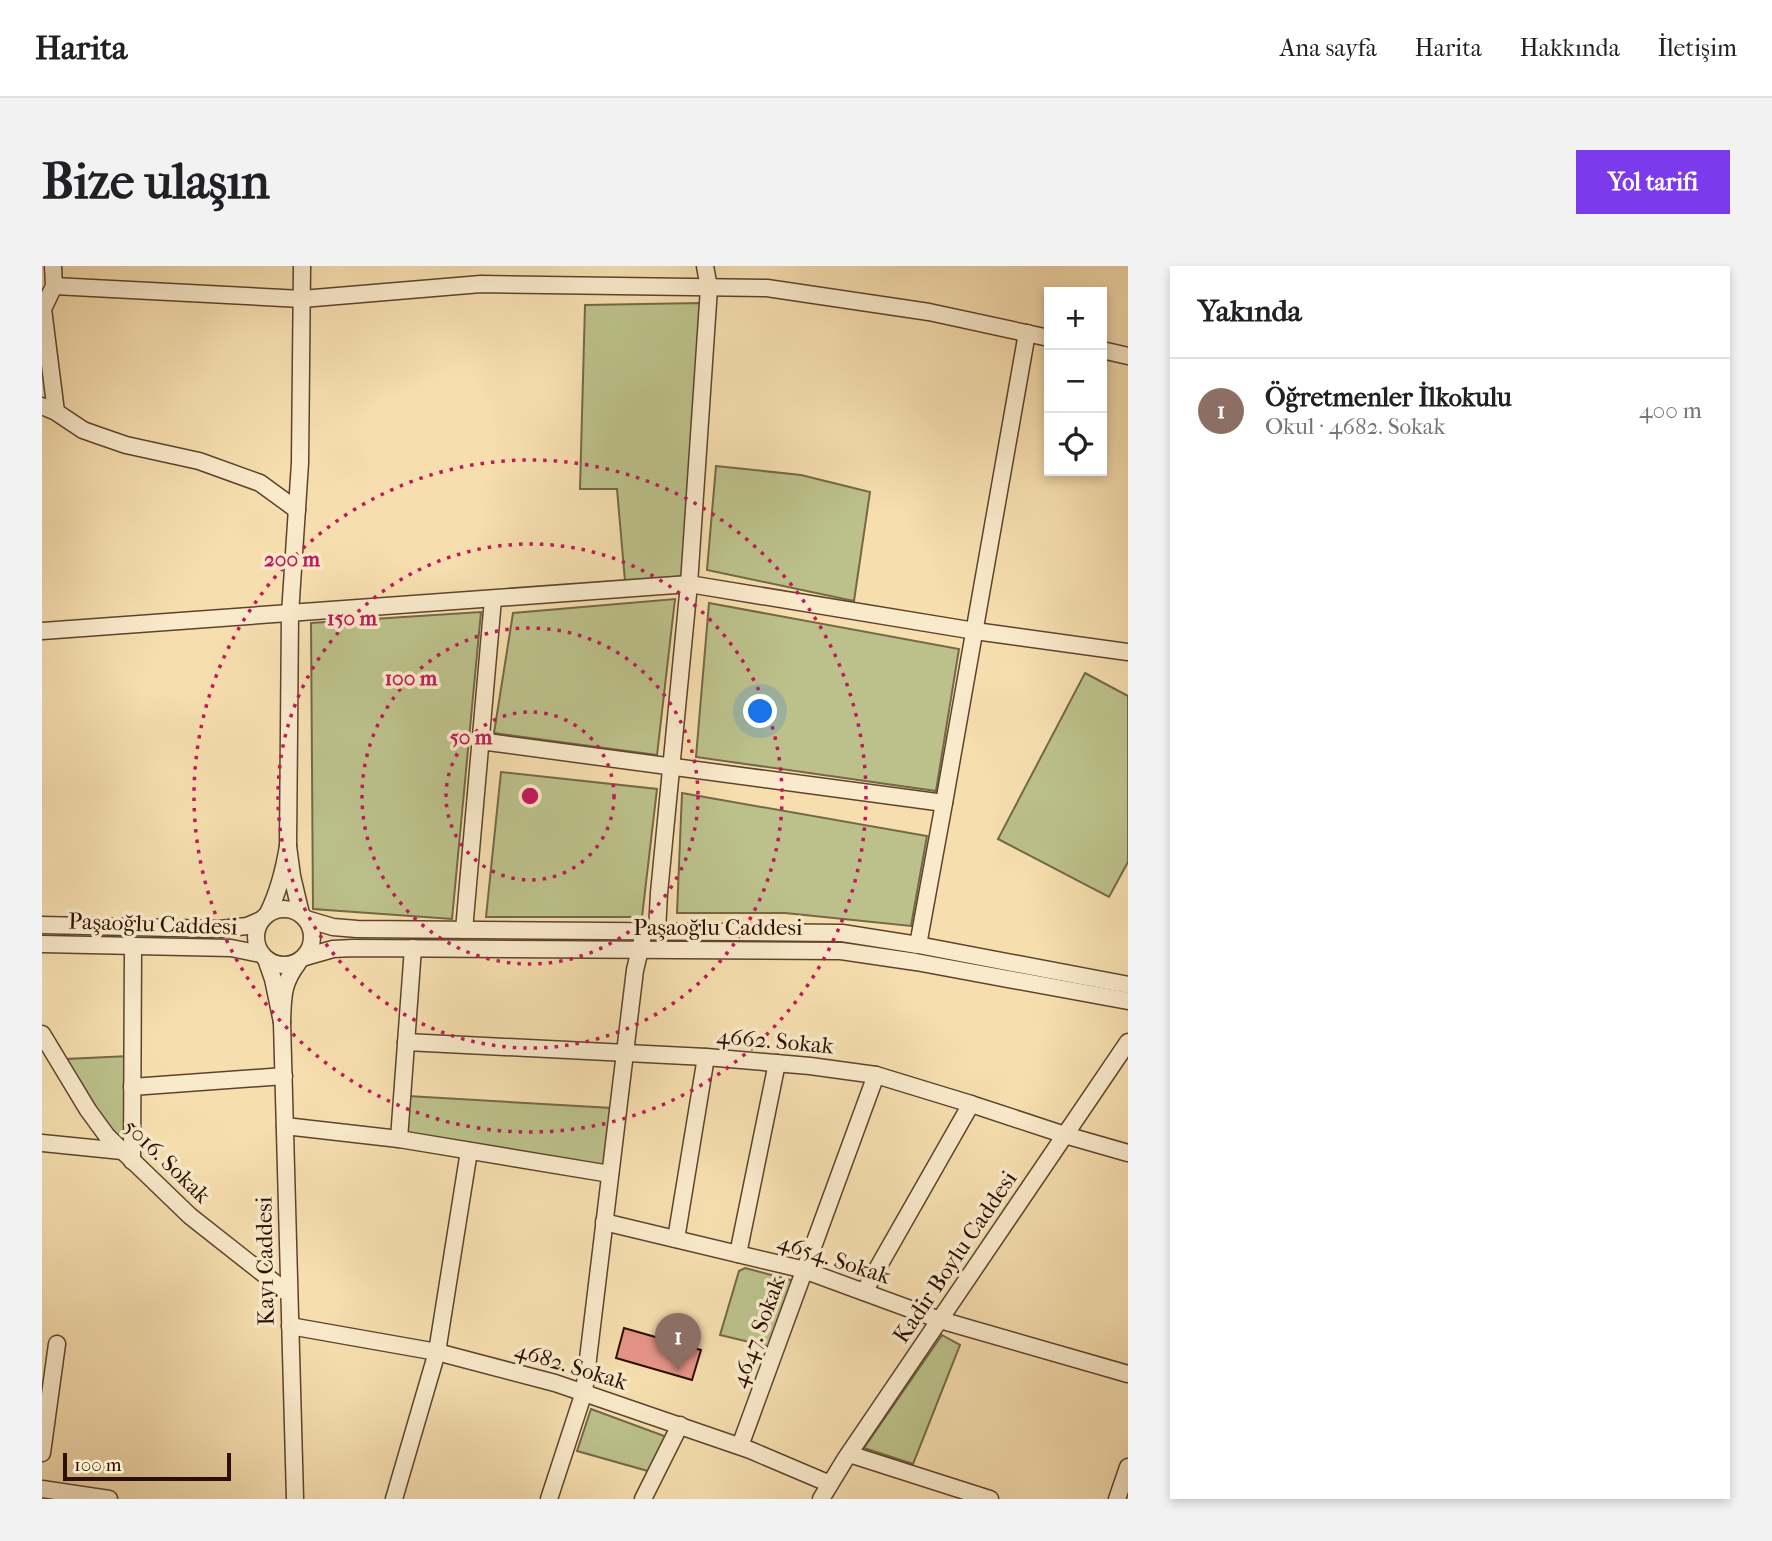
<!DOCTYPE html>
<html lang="tr">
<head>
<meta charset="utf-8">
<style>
  body { margin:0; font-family:"IM FELL French Canon",serif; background:#f2f2f2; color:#202124 }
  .controls { position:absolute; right:21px; top:21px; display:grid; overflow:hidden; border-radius:0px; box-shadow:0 4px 10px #0003 }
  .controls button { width:63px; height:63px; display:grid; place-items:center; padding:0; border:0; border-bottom:2px solid #e0e0e0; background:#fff; color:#202124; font:35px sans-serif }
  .scale { position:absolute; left:21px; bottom:18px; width:168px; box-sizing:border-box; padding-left:7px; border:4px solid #2b0f00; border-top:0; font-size:19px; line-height:24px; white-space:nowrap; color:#2b0f00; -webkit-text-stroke:5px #f9eacb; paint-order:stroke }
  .you { position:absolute; left:719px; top:446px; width:24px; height:24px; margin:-18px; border:5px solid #fff; border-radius:50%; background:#1a73e8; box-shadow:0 0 0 10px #1a73e833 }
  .badge { display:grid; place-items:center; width:46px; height:46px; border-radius:50%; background:#7c3aed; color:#fff; font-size:23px; font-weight:700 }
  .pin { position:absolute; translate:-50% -58px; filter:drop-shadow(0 2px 4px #0008) }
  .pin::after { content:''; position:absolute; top:37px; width:24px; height:21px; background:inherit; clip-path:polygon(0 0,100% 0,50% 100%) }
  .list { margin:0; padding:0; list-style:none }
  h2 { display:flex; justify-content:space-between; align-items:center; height:91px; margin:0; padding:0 28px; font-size:30px }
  h2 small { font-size:23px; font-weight:400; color:#757577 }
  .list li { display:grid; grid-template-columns:46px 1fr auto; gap:21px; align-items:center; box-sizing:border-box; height:105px; padding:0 28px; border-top:2px solid #e0e0e0 }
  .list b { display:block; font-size:26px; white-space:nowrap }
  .list p { margin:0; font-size:23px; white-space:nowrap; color:#757577 }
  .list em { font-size:23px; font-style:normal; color:#757577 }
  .icon { flex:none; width:38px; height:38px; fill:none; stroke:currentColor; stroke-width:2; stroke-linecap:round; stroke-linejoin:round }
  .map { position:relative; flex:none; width:1086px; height:1233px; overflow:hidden; border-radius:0px }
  header { display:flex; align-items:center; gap:42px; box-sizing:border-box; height:98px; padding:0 35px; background:#fff; border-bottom:2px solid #e0e0e0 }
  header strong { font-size:33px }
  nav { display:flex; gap:38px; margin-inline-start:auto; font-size:24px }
  .intro { display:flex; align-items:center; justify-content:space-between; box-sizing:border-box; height:168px; padding:0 42px }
  h1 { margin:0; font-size:49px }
  .button { padding:18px 32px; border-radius:0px; background:#7c3aed; color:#fff; font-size:24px; font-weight:700 }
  main { display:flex; gap:42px; padding:0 42px }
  aside { flex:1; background:#fff; border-radius:0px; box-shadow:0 4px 10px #0003 }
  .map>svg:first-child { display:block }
</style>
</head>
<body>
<header>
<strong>Harita</strong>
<nav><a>Ana sayfa</a><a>Harita</a><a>Hakkında</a><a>İletişim</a></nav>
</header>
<div class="intro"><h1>Bize ulaşın</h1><a class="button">Yol tarifi</a></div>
<main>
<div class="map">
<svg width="1086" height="1233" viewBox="0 0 1086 1233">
  <rect width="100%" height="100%" fill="#f6deaf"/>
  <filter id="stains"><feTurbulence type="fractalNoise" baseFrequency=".00286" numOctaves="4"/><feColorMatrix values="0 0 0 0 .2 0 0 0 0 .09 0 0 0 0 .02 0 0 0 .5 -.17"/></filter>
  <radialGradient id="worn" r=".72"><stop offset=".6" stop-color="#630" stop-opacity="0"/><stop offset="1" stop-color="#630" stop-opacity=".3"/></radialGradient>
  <g fill="#bcc18b" stroke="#746846" stroke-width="2">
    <polygon points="659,37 641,312 583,315 575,223 538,223 543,39"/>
    <polygon points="674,200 759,209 828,226 812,335 665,304"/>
    <polygon points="633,333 615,489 452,467 471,347"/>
    <polygon points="667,337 917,383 894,525 654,491"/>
    <polygon points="439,346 410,653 271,643 269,357"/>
    <polygon points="1043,407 1086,430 1086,596 1067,631 956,573"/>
    <polygon points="459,506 615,523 600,651 444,651"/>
    <polygon points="640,527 885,570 869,660 743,647 635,647"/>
    <polygon points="87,790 84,872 79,877 65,861 24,793"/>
    <polygon points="366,830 570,842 563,902 364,869"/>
    <polygon points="703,1002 752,1015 728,1081 678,1069 697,1005"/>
    <polygon points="900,1069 918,1079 871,1198 822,1182"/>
    <polygon points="549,1143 625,1171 606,1205 535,1185"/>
  </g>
  <polygon fill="#e69588" stroke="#2b0f00" stroke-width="2" points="582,1062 659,1084 650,1114 574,1092"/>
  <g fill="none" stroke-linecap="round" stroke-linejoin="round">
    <defs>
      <g id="minor">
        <polyline points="11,0 12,20 1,43 14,146"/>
        <polyline points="663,0 667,22 647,318 933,365 1086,386"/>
        <polyline points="12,20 260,33 439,18 725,22 887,46 1007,72"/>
        <polyline points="1060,84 1086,90"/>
        <polyline points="0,140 14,146 41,164 55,169 84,179 157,195 218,217 255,244"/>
        <polyline points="0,365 647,318 617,627 615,665"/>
        <polyline points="438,475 902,537"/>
        <polyline points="246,580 248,348 258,197 260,0"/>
        <circle cx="242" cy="671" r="28"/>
        <path d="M226 647C237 625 242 604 246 580L250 610 259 648"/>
        <polyline points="264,653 291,661 315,663 800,667 876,679 1086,719"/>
        <polyline points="0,659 178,663 205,660 219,654"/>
        <polyline points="422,664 451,333"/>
        <polyline points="0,678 189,682 219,688"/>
        <polyline points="876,679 902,537 985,67"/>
        <polyline points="263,691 291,683 311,682 799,685 874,696 1086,735"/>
        <path d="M224 693 231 713 240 756C241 731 240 718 256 697"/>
        <polyline points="240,756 253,1233"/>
        <polyline points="0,768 46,844 65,870 148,950 247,1028"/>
        <polyline points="364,776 664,791 768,800 834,809 929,838 1023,869 1086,887"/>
        <polyline points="90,821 242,810"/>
        <polyline points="243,860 357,873 568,908"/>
        <polyline points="357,873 371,682"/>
        <polyline points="0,877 80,885"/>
        <polyline points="90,895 91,680"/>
        <polyline points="562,956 759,1003 898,1054 1086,1108"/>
        <polyline points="634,973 664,791"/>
        <polyline points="696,988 735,797"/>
        <polyline points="822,1026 929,838"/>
        <polyline points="248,1060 395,1086 513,1117 708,1184 788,1218"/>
        <polyline points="698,1180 834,809"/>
        <polyline points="0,1187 15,1078"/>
        <polyline points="807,1188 948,1233"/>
        <polyline points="0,1223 67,1233"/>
        <polyline points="352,1233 395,1086 427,885"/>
        <polyline points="507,1233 542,1126 593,704 600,675"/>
        <polyline points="601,1233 638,1159"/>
        <polyline points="779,1233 804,1192 1086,776"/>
        <polyline points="1075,1233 1086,1201"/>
      </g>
    </defs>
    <use href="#minor" stroke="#5e432c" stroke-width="19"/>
    <use href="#minor" stroke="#f9eacb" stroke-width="16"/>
  </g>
  <g fill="none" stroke="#c2185b" stroke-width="3.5" stroke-dasharray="3.5 7">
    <circle cx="488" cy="530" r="84"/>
    <circle cx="488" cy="530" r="168"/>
    <circle cx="488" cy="530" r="252"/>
    <circle cx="488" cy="530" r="336"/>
  </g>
  <g text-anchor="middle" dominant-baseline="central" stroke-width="7" stroke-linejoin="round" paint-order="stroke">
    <g font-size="23" fill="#2b0f00" stroke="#f9eacb">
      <text transform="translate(111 658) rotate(2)">Paşaoğlu Caddesi</text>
      <text x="676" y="661">Paşaoğlu Caddesi</text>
      <text transform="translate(733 775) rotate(5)">4662. Sokak</text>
      <text transform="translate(125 895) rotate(44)">5016. Sokak</text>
      <text transform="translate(913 991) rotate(-56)">Kadir Boylu Caddesi</text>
      <text transform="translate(792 993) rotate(18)">4654. Sokak</text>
      <text transform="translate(223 995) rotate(-91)">Kayı Caddesi</text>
      <text transform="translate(716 1066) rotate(-70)">4647. Sokak</text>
      <text transform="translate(529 1100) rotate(17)">4682. Sokak</text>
    </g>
  </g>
  <circle cx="488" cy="530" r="10" fill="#c2185b" stroke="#f9eacb" stroke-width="3.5"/>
  <g font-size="21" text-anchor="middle" font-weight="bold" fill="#c2185b" stroke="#f9eacb" stroke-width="7" stroke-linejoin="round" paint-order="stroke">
    <text x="250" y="300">200 m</text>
    <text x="310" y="359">150 m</text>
    <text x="369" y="419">100 m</text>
    <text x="429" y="478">50 m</text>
  </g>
  <rect width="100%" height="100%" filter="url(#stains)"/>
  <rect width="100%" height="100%" fill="url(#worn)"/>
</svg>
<div class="controls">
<button>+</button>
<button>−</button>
<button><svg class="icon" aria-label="locate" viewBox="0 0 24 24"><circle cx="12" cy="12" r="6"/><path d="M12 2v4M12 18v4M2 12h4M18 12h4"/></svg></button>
</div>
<div class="scale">100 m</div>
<div class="you"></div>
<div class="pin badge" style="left:636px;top:1105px;background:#8d6e63">1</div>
</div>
<aside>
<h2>Yakında<small></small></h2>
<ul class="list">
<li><span class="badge" style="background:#8d6e63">1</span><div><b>Öğretmenler İlkokulu</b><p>Okul · 4682. Sokak</p></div><em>400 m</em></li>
</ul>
</aside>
</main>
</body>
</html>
